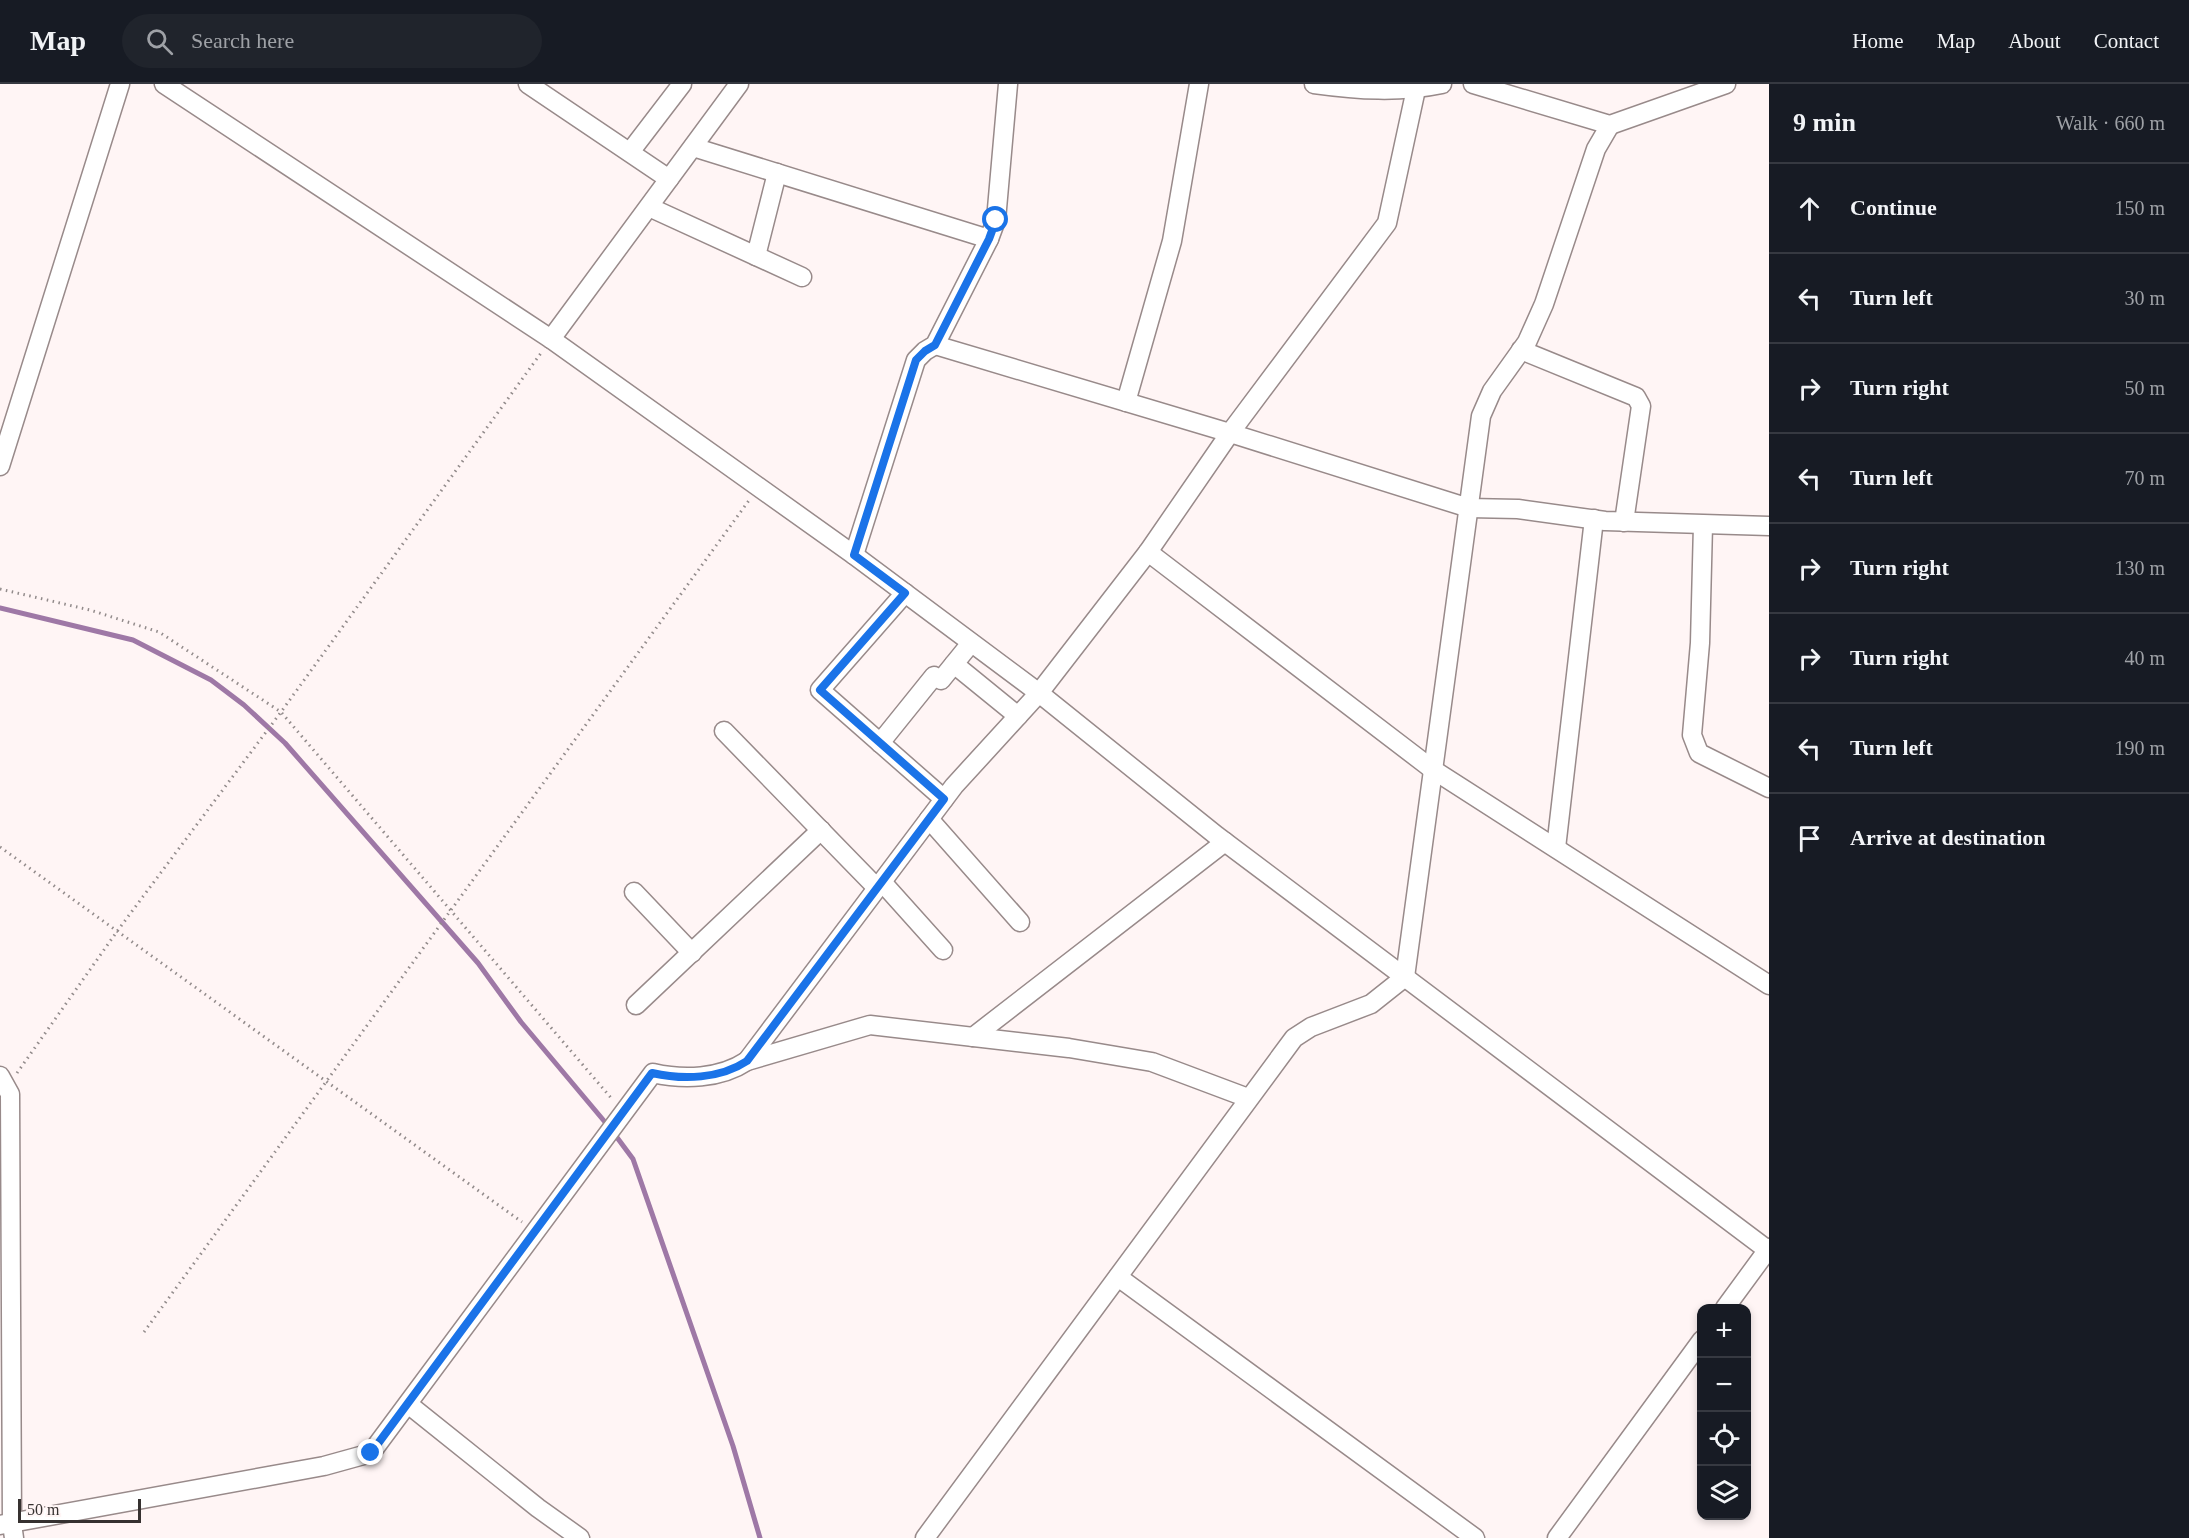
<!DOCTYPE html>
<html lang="en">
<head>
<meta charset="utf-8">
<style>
  body { margin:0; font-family:Georgia,serif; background:#20242c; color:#f1f3f6 }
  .controls { position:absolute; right:18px; bottom:18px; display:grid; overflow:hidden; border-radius:12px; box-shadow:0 3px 9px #0003 }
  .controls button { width:54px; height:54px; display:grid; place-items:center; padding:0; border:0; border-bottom:2px solid #363941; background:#171b24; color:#f1f3f6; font:30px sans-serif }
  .scale { position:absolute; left:18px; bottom:15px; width:123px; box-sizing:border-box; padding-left:6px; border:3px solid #363130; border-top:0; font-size:16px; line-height:21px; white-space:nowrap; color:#363130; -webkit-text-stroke:4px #fff5f5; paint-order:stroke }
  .stop { position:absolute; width:18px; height:18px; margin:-14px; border:4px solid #1a73e8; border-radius:50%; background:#fff }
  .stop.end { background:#1a73e8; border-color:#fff; box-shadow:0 2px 6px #0008 }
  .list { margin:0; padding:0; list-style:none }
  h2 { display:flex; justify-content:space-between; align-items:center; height:78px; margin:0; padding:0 24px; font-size:26px }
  h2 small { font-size:20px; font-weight:400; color:#9ea1a6 }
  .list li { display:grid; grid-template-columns:39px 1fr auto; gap:18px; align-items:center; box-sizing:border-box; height:90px; padding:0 24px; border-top:2px solid #363941 }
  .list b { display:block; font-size:22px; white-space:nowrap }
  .list em { font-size:20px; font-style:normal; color:#9ea1a6 }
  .icon { flex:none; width:33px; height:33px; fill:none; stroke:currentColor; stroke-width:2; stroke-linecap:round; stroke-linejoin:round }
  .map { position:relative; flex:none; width:1769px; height:1454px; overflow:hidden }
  header { display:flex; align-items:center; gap:36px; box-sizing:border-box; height:84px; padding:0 30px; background:#171b24; border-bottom:2px solid #363941 }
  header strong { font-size:28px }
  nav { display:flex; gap:33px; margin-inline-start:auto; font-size:21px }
  .search { width:420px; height:54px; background:#20242c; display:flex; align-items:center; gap:15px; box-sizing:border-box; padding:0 21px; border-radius:33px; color:#9ea1a6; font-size:22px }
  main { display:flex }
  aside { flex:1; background:#171b24 }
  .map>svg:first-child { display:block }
</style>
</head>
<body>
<header>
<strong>Map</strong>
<div class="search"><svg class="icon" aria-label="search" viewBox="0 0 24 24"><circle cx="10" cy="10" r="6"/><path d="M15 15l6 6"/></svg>Search here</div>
<nav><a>Home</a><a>Map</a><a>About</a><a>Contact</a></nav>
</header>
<main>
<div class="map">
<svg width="1769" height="1454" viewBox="0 0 1769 1454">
  <rect width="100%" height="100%" fill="#fff5f5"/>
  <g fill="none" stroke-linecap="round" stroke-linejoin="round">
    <polyline stroke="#9e78a6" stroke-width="5" points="0,524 133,556 211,596 244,621 285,659 478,879 521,938 610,1044 633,1075 733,1362 760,1454"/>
    <defs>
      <g id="minor">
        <polyline points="164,0 551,255 854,471 1039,609 1217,752 1769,1167"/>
        <polyline points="528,0 669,95"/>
        <path d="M1314 0C1358 6 1399 9 1442 0"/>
        <polyline points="1473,0 1610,41 1726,0"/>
        <polyline points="693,63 989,155"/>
        <polyline points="630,68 682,0"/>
        <polyline points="649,123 802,193"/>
        <polyline points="756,172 777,89"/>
        <polyline points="551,255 739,0"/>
        <polyline points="935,261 1230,349 1469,424 1518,425 1605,437 1769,442"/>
        <polyline points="1521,266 1636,313 1641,322 1624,438"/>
        <polyline points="1126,318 1172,157 1199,0"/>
        <polyline points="0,382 120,0"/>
        <polyline points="1703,441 1700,559 1692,651 1699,669 1769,704"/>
        <polyline points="1148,468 1432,685 1769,901"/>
        <polyline points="854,471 916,276 925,267 935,261 989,155 996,136 1008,0"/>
        <polyline points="905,509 820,606 944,715"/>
        <polyline points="954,580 1018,632"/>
        <polyline points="724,647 877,804"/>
        <polyline points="880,659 934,592 941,596 971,559"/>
        <polyline points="929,735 1020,838"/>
        <polyline points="1556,764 1594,435"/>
        <polyline points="882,798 943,866"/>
        <polyline points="634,808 692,869"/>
        <polyline points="636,921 821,746"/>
        <polyline points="973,953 1225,758"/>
        <polyline points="747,977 954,702 1039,609 1148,468 1230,349 1387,139 1416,5"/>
        <polyline points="0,992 10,1010 12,1440 14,1454"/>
        <polyline points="1118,1193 1475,1454"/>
        <polyline points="1725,1224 1769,1164"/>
        <polyline points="408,1320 538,1424 580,1454"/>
        <path d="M0 1441 324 1382 371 1369 653 989C683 996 720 995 747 977L870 941 1069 964 1152 978 1248 1014"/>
        <polyline points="925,1454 1294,954 1311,943 1371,920 1405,893 1481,332 1492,307 1527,258 1544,220 1596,65 1610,41"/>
        <polyline points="1557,1454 1702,1256"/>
      </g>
    </defs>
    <use href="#minor" stroke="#988a8a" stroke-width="21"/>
    <g stroke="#928b8b" stroke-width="3" stroke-dasharray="1.5 4.5" stroke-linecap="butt">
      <polyline points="0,505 90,526 159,548 281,628 612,1015"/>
      <polyline points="0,763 522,1138"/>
      <polyline points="17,989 118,846 281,628 541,269"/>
      <polyline points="144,1248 750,415"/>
    </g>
    <use href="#minor" stroke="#fff" stroke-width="18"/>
  </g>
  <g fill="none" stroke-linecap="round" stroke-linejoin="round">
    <path stroke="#1a73e8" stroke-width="8" d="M371 1369 652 989C683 996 720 995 747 977L944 715 820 606 905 509 854 471 916 276 925 267 935 261 989 155 996 136"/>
  </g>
</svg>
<div class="controls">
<button>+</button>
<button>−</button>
<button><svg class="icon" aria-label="locate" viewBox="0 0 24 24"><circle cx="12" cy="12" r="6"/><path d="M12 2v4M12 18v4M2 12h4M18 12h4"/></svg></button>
<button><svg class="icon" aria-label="layers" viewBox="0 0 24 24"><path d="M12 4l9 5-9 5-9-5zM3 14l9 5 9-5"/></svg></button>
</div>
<div class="scale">50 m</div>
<div class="stop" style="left:996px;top:136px"></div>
<div class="stop end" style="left:371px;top:1369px"></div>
</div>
<aside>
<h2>9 min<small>Walk · 660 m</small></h2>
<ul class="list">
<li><svg class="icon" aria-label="ahead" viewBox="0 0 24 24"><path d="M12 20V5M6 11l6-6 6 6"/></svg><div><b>Continue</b></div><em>150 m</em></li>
<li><svg class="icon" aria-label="left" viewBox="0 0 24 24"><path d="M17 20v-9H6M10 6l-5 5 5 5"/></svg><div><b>Turn left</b></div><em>30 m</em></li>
<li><svg class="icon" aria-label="right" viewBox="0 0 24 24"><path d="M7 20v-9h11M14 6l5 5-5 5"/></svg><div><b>Turn right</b></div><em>50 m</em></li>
<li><svg class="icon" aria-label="left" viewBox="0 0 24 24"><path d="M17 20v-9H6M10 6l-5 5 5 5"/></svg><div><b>Turn left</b></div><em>70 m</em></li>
<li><svg class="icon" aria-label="right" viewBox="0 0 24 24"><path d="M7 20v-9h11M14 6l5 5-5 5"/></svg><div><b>Turn right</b></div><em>130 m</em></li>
<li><svg class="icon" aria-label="right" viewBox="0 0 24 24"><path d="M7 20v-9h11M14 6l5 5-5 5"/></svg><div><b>Turn right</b></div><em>40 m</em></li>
<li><svg class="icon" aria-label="left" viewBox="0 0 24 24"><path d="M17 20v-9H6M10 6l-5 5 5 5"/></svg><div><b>Turn left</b></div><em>190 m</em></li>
<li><svg class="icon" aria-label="arrive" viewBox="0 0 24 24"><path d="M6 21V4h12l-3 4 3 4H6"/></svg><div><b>Arrive at destination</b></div></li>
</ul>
</aside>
</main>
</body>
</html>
